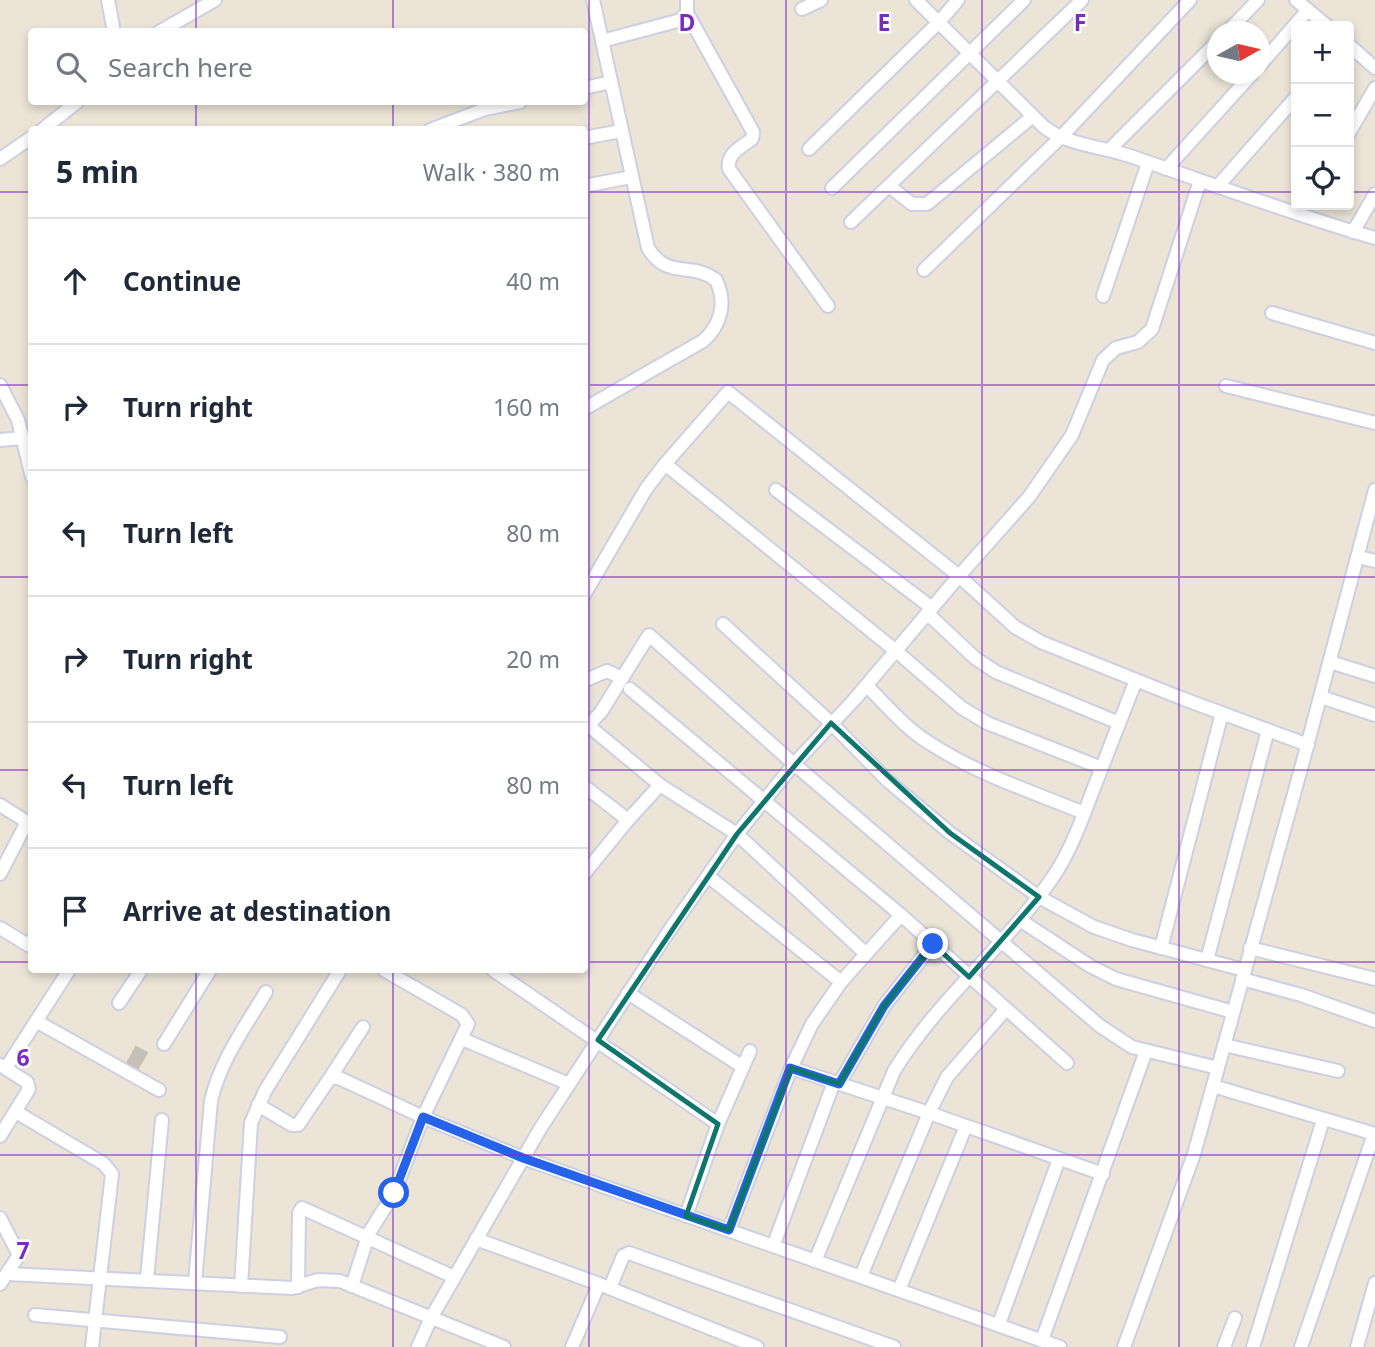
<!DOCTYPE html>
<html lang="en">
<head>
<meta charset="utf-8">
<style>
  body { margin:0; font-family:"Noto Sans",sans-serif; background:#f6f6f7; color:#1f2937 }
  .controls { position:absolute; right:21px; top:21px; display:grid; overflow:hidden; border-radius:7px; box-shadow:0 4px 10px #0003 }
  .controls button { width:63px; height:63px; display:grid; place-items:center; padding:0; border:0; border-bottom:2px solid #e0e1e3; background:#fff; color:#1f2937; font:35px sans-serif }
  .compass { position:absolute; left:1207px; top:21px; width:63px; height:63px; border-radius:50%; background:#fff; box-shadow:0 4px 10px #0003; rotate:82deg }
  .stop { position:absolute; width:21px; height:21px; margin:-16px; border:5px solid #2563eb; border-radius:50%; background:#fff }
  .stop.end { background:#2563eb; border-color:#fff; box-shadow:0 2px 7px #0008 }
  .list { margin:0; padding:0; list-style:none }
  h2 { display:flex; justify-content:space-between; align-items:center; height:91px; margin:0; padding:0 28px; font-size:30px }
  h2 small { font-size:23px; font-weight:400; color:#747a83 }
  .list li { display:grid; grid-template-columns:46px 1fr auto; gap:21px; align-items:center; box-sizing:border-box; height:126px; padding:0 28px; border-top:2px solid #e0e1e3 }
  .list b { display:block; font-size:26px; white-space:nowrap }
  .list em { font-size:23px; font-style:normal; color:#747a83 }
  .icon { flex:none; width:38px; height:38px; fill:none; stroke:currentColor; stroke-width:2; stroke-linecap:round; stroke-linejoin:round }
  .map { position:relative; flex:none; width:1375px; height:1347px; overflow:hidden }
  .search { position:absolute; background:#fff; box-shadow:0 4px 10px #0003; left:28px; top:28px; width:560px; height:77px; display:flex; align-items:center; gap:18px; box-sizing:border-box; padding:0 24px; border-radius:7px; color:#747a83; font-size:26px }
  .panel { position:absolute; background:#fff; box-shadow:0 4px 10px #0003; left:28px; top:126px; width:560px; height:847px; border-radius:7px }
  .map>svg:first-child { display:block }
</style>
</head>
<body>
<div class="map">
<svg width="1375" height="1347" viewBox="0 0 1375 1347">
  <rect width="100%" height="100%" fill="#ebe4d7"/>
  <polygon fill="#c6c1b8" stroke="#c6c0b1" stroke-width="2" points="136,1047 147,1053 134,1075 124,1069"/>
  <g fill="none" stroke-linecap="round" stroke-linejoin="round">
    <defs>
      <g id="street">
        <polyline points="108,0 114,32"/>
        <path d="M916 0 1044 127C1067 145 1103 147 1130 156 1212 184 1292 214 1375 238"/>
        <polyline points="1296,0 1327,26"/>
        <polyline points="802,9 821,0"/>
        <path d="M687 13 753 132 752 139C741 147 726 154 729 169L828 306"/>
        <polyline points="159,32 215,0"/>
        <polyline points="1227,32 1258,0"/>
        <polyline points="602,41 681,20 687,13 687,0"/>
        <polyline points="1349,45 1375,68"/>
        <polyline points="1260,65 1308,10"/>
        <polyline points="584,88 611,82"/>
        <polyline points="42,130 77,102"/>
        <polyline points="430,130 485,109 520,102"/>
        <polyline points="1349,133 1375,88"/>
        <polyline points="584,138 621,131"/>
        <polyline points="809,149 939,22 958,0"/>
        <polyline points="1109,150 1218,41"/>
        <polyline points="0,159 32,137"/>
        <polyline points="1166,169 1252,74"/>
        <polyline points="584,186 631,177"/>
        <polyline points="889,186 912,204 927,204 1033,116"/>
        <polyline points="1217,187 1296,97"/>
        <polyline points="832,188 1024,0"/>
        <polyline points="851,222 1082,0"/>
        <polyline points="1353,232 1375,194"/>
        <polyline points="924,270 1061,137 1190,0"/>
        <polyline points="1103,296 1148,163"/>
        <polyline points="1272,313 1375,343"/>
        <polyline points="0,385 18,420 32,477"/>
        <polyline points="1226,386 1375,423"/>
        <path d="M584 409 703 341C721 325 727 303 716 280 691 261 667 280 648 248L593 0"/>
        <polyline points="0,440 22,438"/>
        <polyline points="665,464 896,651 962,708 987,723 1102,768"/>
        <polyline points="776,490 932,608"/>
        <polyline points="1358,557 1375,561"/>
        <polyline points="584,595 646,489 665,464 728,392 959,576 1015,627 1041,642 1181,698 1308,745"/>
        <polyline points="927,613 975,658 996,672 1119,723"/>
        <polyline points="723,624 831,723 888,781 950,833 1039,897 1094,927 1132,940 1244,970"/>
        <polyline points="1330,662 1375,676"/>
        <polyline points="584,681 607,671 622,678"/>
        <path d="M867 686C887 706 906 729 931 744 977 774 1033 792 1084 813"/>
        <polyline points="630,689 901,915 1067,1063"/>
        <polyline points="1321,697 1375,715"/>
        <polyline points="584,722 660,785 737,834 865,953"/>
        <polyline points="584,730 601,712 649,635 794,764 1100,1026 1132,1047 1218,1068"/>
        <polyline points="584,786 628,820"/>
        <polyline points="0,805 32,825"/>
        <polyline points="0,874 27,822"/>
        <polyline points="584,874 628,820 660,785"/>
        <polyline points="709,877 841,982"/>
        <polyline points="1020,920 1090,966 1116,979 1233,1012"/>
        <polyline points="0,928 28,945 32,940"/>
        <polyline points="1161,948 1222,713"/>
        <polyline points="1250,948 1375,979"/>
        <polyline points="1207,960 1268,730"/>
        <polyline points="493,970 718,1124"/>
        <polyline points="1242,979 1301,995 1375,1021"/>
        <polyline points="628,993 743,1067"/>
        <polyline points="119,1003 141,970"/>
        <polyline points="36,1021 159,1090"/>
        <polyline points="462,1039 569,1084"/>
        <polyline points="164,1044 210,970"/>
        <polyline points="1224,1045 1338,1071"/>
        <polyline points="6,1068 69,970"/>
        <polyline points="791,1068 929,1113 1103,1174"/>
        <polyline points="330,1078 363,1027"/>
        <polyline points="839,1084 884,1006 933,944"/>
        <polyline points="1213,1086 1375,1134"/>
        <polyline points="258,1105 292,1125 298,1125 330,1078 339,1078 423,1117 523,1158 1060,1347"/>
        <polyline points="16,1112 104,1164 112,1174 92,1347"/>
        <polyline points="0,1136 29,1089 27,1082 0,1065"/>
        <polyline points="686,1216 718,1124 750,1051"/>
        <polyline points="0,1218 19,1255 0,1284"/>
        <polyline points="729,1230 791,1068 812,1024 841,982 901,915"/>
        <polyline points="476,1239 599,1284 757,1347"/>
        <polyline points="774,1244 834,1082"/>
        <path d="M815 1261 894 1071C938 999 1006 946 1053 877 1072 849 1083 816 1095 785 1109 750 1122 715 1136 680"/>
        <polyline points="8,1274 292,1288 318,1280 340,1281 504,1347"/>
        <polyline points="861,1276 929,1113 947,1077 1006,1009"/>
        <polyline points="147,1279 162,1120"/>
        <path d="M195 1282 211 1101C220 1061 245 1027 266 992"/>
        <polyline points="241,1286 251,1123 265,1091 340,970"/>
        <polyline points="352,1286 369,1233 394,1193 423,1117 468,1024 462,1015 384,970"/>
        <polyline points="298,1287 299,1213 302,1208 454,1277"/>
        <polyline points="610,1288 623,1256 629,1253 894,1347"/>
        <polyline points="899,1290 966,1126"/>
        <polyline points="35,1315 280,1337"/>
        <polyline points="999,1324 1059,1159"/>
        <polyline points="1042,1340 1146,1051"/>
        <polyline points="418,1347 431,1318 540,1129 667,934 737,834 794,764 854,700 959,576 1029,497 1072,435 1103,360 1116,348 1138,342 1152,329 1200,181"/>
        <polyline points="572,1347 599,1284"/>
        <polyline points="1124,1347 1194,1154 1302,765 1375,490"/>
        <polyline points="1224,1347 1235,1318"/>
        <polyline points="1253,1347 1323,1120"/>
        <polyline points="1301,1347 1374,1134"/>
        <polyline points="1357,1347 1375,1283"/>
      </g>
    </defs>
    <use href="#street" stroke="#cdd0e2" stroke-width="16"/>
    <use href="#street" stroke="#fff" stroke-width="12"/>
  </g>
  <g fill="none" stroke-linecap="round" stroke-linejoin="round">
    <polyline stroke="#2563eb" stroke-width="9" points="394,1193 423,1117 523,1158 729,1230 790,1068 839,1084 884,1006 933,944"/>
  </g>
  <path fill="none" stroke="#0f766e" stroke-width="5" stroke-linejoin="round" d="M831 723 950 833 1039 897 969 977 933 944 884 1006 839 1084 791 1068 729 1230 686 1216 718 1124 598 1040 737 834Z"/>
  <path fill="none" stroke="#7b2cbf" stroke-width="2" stroke-opacity="0.55" d="M196 0V32M393 0V32M589 0V1347M786 0V1347M982 0V1347M1179 0V1347M196 102V130M393 102V130M0 192H32M584 192H1296M1349 192H1375M0 385H32M584 385H1375M0 577H32M584 577H1375M0 770H32M584 770H1375M0 962H32M584 962H1375M196 970V1347M393 970V1347M0 1155H1375"/>
  <g font-size="23" text-anchor="middle" font-weight="bold" fill="#7b2cbf" stroke="#fff" stroke-width="5" stroke-linejoin="round" paint-order="stroke">
    <text x="687" y="31">D</text>
    <text x="884" y="31">E</text>
    <text x="1080" y="31">F</text>
    <text x="23" y="1066">6</text>
    <text x="23" y="1259">7</text>
  </g>
</svg>
<div class="controls">
<button>+</button>
<button>−</button>
<button><svg class="icon" aria-label="locate" viewBox="0 0 24 24"><circle cx="12" cy="12" r="6"/><path d="M12 2v4M12 18v4M2 12h4M18 12h4"/></svg></button>
</div>
<svg class="compass" viewBox="-18 -18 36 36"><path d="M0-13l5 13h-10z" fill="#e53935"/><path d="M0 13l5-13h-10z" fill="#747a83"/></svg>
<div class="stop" style="left:394px;top:1193px"></div>
<div class="stop end" style="left:933px;top:944px"></div>
<div class="search"><svg class="icon" aria-label="search" viewBox="0 0 24 24"><circle cx="10" cy="10" r="6"/><path d="M15 15l6 6"/></svg>Search here</div>
<section class="panel">
<h2>5 min<small>Walk · 380 m</small></h2>
<ul class="list">
<li><svg class="icon" aria-label="ahead" viewBox="0 0 24 24"><path d="M12 20V5M6 11l6-6 6 6"/></svg><div><b>Continue</b></div><em>40 m</em></li>
<li><svg class="icon" aria-label="right" viewBox="0 0 24 24"><path d="M7 20v-9h11M14 6l5 5-5 5"/></svg><div><b>Turn right</b></div><em>160 m</em></li>
<li><svg class="icon" aria-label="left" viewBox="0 0 24 24"><path d="M17 20v-9H6M10 6l-5 5 5 5"/></svg><div><b>Turn left</b></div><em>80 m</em></li>
<li><svg class="icon" aria-label="right" viewBox="0 0 24 24"><path d="M7 20v-9h11M14 6l5 5-5 5"/></svg><div><b>Turn right</b></div><em>20 m</em></li>
<li><svg class="icon" aria-label="left" viewBox="0 0 24 24"><path d="M17 20v-9H6M10 6l-5 5 5 5"/></svg><div><b>Turn left</b></div><em>80 m</em></li>
<li><svg class="icon" aria-label="arrive" viewBox="0 0 24 24"><path d="M6 21V4h12l-3 4 3 4H6"/></svg><div><b>Arrive at destination</b></div></li>
</ul>
</section>
</div>
</body>
</html>
